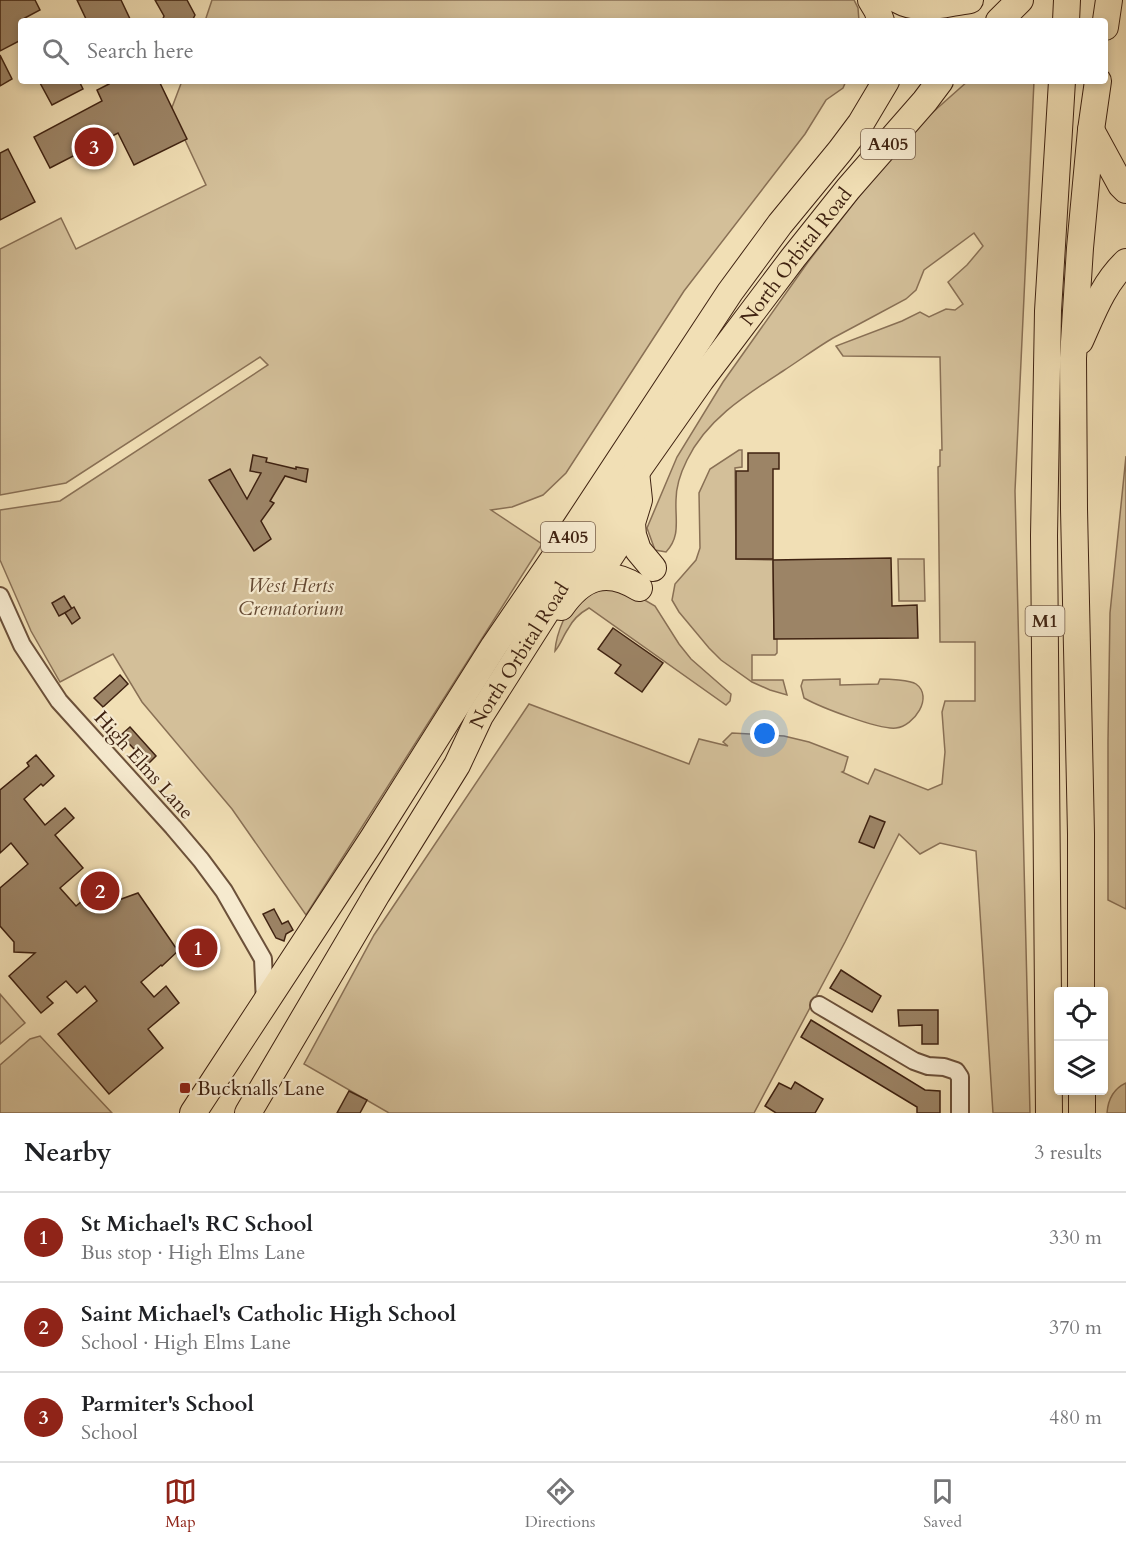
<!DOCTYPE html>
<html lang="en">
<head>
<meta charset="utf-8">
<style>
  body { margin:0; font-family:Cardo,serif; background:#f6f6f6; color:#202124 }
  .controls { position:absolute; right:18px; bottom:18px; display:grid; overflow:hidden; border-radius:6px; box-shadow:0 3px 9px #0003 }
  .controls button { width:54px; height:54px; display:grid; place-items:center; padding:0; border:0; border-bottom:2px solid #e0e0e0; background:#fff; color:#202124; font:30px sans-serif }
  .you { position:absolute; left:765px; top:734px; width:21px; height:21px; margin:-15px; border:4px solid #fff; border-radius:50%; background:#1a73e8; box-shadow:0 0 0 9px #1a73e833 }
  .badge { display:grid; place-items:center; width:39px; height:39px; border-radius:50%; background:#8f2418; color:#fff; font-size:20px; font-weight:700 }
  .pin { position:absolute; translate:-50% -50%; border:3px solid #fff; box-shadow:0 2px 6px #0006 }
  .list { margin:0; padding:0; list-style:none }
  h2 { display:flex; justify-content:space-between; align-items:center; height:78px; margin:0; padding:0 24px; font-size:26px }
  h2 small { font-size:20px; font-weight:400; color:#757577 }
  .list li { display:grid; grid-template-columns:39px 1fr auto; gap:18px; align-items:center; box-sizing:border-box; height:90px; padding:0 24px; border-top:2px solid #e0e0e0 }
  .list b { display:block; font-size:22px; white-space:nowrap }
  .list p { margin:0; font-size:20px; white-space:nowrap; color:#757577 }
  .list em { font-size:20px; font-style:normal; color:#757577 }
  .icon { flex:none; width:33px; height:33px; fill:none; stroke:currentColor; stroke-width:2; stroke-linecap:round; stroke-linejoin:round }
  .map { position:relative; flex:none; width:1126px; height:1113px; overflow:hidden }
  .search { position:absolute; background:#fff; box-shadow:0 3px 9px #0003; left:18px; right:18px; top:18px; height:66px; display:flex; align-items:center; gap:15px; box-sizing:border-box; padding:0 21px; border-radius:6px; color:#757577; font-size:22px }
  .sheet { height:348px; background:#fff }
  nav { display:flex; justify-content:space-around; align-items:center; box-sizing:border-box; height:84px; border-top:2px solid #e0e0e0; background:#fff; font-size:16px; color:#757577 }
  nav a { display:grid; justify-items:center; gap:3px }
  nav .on { color:#8f2418 }
  .map>svg:first-child { display:block }
</style>
</head>
<body>
<div class="map">
<svg width="1126" height="1113" viewBox="0 0 1126 1113">
  <rect width="100%" height="100%" fill="#f1dfb5"/>
  <filter id="stains"><feTurbulence type="fractalNoise" baseFrequency=".00333" numOctaves="4"/><feColorMatrix values="0 0 0 0 .2 0 0 0 0 .09 0 0 0 0 .02 0 0 0 .5 -.17"/></filter>
  <radialGradient id="worn" r=".72"><stop offset=".6" stop-color="#630" stop-opacity="0"/><stop offset="1" stop-color="#630" stop-opacity=".3"/></radialGradient>
  <g fill="#d3bf99" stroke="#897055" stroke-width="1.5">
    <polygon points="212,0 854,0 858,8 859,21 205,21"/>
    <polygon points="182,81 846,81 843,88 826,100 805,134 684,291 566,473 543,495 512,507 491,510 542,544 306,915 232,809 142,702 113,654 60,682 31,631 0,560 0,510 60,501 268,365 260,357 66,483 0,495 0,249 61,218 76,249 206,185 171,110"/>
    <path d="M968 81H1034L1015 491 1030 1113H993L976 851 940 843 920 854 899 834 845 942 754 1113H389L304 1064 374 935 529 704 689 764 699 739 728 746 723 742 732 733 784 736 809 742 848 757 844 771 842 772 868 784 875 769 928 790 942 784 945 752 942 712 945 701H975V642H940L938 467 940 466V450H942L940 357 843 356 836 346 902 321 920 312 929 317 946 309 955 310 963 304 948 282 967 265 983 246 974 233 924 270 916 290 906 299C882 312 857 325 833 338 816 348 800 360 783 371 746 395 707 419 687 460 681 472 676 486 676 500 675 520 681 536 666 552L655 550 647 528 677 457 723 382 808 262 906 136Z"/>
    <polygon points="739,450 742,450 742,467 735,468 736,559 773,560 774,639 777,639 777,653 775,655 752,655 752,680 783,680 787,695 770,690 752,682 721,660 709,648 679,612 672,600 675,584 696,560 700,548 699,493 710,469"/>
    <polygon points="1126,456 1126,909 1108,900 1108,741 1110,613"/>
    <polygon points="898,559 924,559 925,601 899,601"/>
    <path d="M605 589 631 592 655 606 679 644 691 659 731 694 730 701 726 705 589 608C580 613 573 619 568 629 563 636 561 644 555 651 556 635 567 604 582 596 589 593 598 591 605 589Z"/>
    <path d="M840 679V685L878 684 880 679C888 679 910 680 916 684 934 697 914 726 896 728 879 730 820 707 804 698L801 686 803 680Z"/>
    <polygon points="0,994 25,1023 0,1044"/>
    <polygon points="40,1036 112,1113 0,1113 0,1065 30,1039"/>
    <path d="M1126 1083V1113H1107C1108 1100 1113 1089 1126 1083Z"/>
  </g>
  <g fill="#9c8466" stroke="#3f2211" stroke-width="1.5">
    <polygon points="0,0 35,0 40,10 21,20 21,40 0,51"/>
    <polygon points="77,0 121,0 131,21 87,21"/>
    <polygon points="155,0 187,0 195,15 192,21 162,21 164,16"/>
    <polygon points="0,55 12,79 0,86"/>
    <polygon points="39,81 79,81 83,89 52,105"/>
    <polygon points="108,81 159,81 187,139 134,165 118,133 50,168 34,137 102,101 97,90 109,84"/>
    <polygon points="8,149 35,202 0,220 0,153"/>
    <polygon points="748,453 779,453 779,469 773,469 773,559 736,559 736,471 748,471"/>
    <polygon points="253,455 267,458 266,462 296,469 296,467 308,469 306,482 285,476 270,501 274,503 261,521 271,539 254,551 209,480 230,469 247,499 261,473 250,471"/>
    <polygon points="891,558 892,606 917,605 918,638 774,639 773,560"/>
    <polygon points="64,596 72,609 59,616 52,603"/>
    <polygon points="74,607 80,618 72,624 65,613"/>
    <polygon points="613,628 663,663 642,692 615,673 621,665 598,649"/>
    <polygon points="120,675 128,684 103,707 94,698"/>
    <polygon points="130,727 156,756 148,764 121,735"/>
    <polygon points="36,755 54,776 43,786 41,784 24,799 45,825 65,808 74,818 55,835 83,868 60,888 76,906 100,886 113,902 138,893 178,951 162,966 161,965 141,982 154,997 166,986 179,1003 148,1029 163,1048 109,1094 58,1034 97,1001 85,986 77,993 66,981 47,997 53,1003 41,1013 9,976 35,953 14,952 14,942 0,926 0,888 28,864 11,843 0,853 0,790 29,766 27,763"/>
    <polygon points="870,816 885,822 874,848 859,842"/>
    <polygon points="274,909 282,924 288,921 293,930 286,934 284,941 276,938 263,914"/>
    <polygon points="841,970 881,996 872,1012 830,988"/>
    <polygon points="898,1010 938,1010 938,1044 922,1044 922,1025 899,1026"/>
    <polygon points="811,1020 925,1090 940,1091 940,1113 917,1113 917,1107 801,1037"/>
    <polygon points="795,1082 823,1099 815,1113 776,1113 765,1106 779,1083 791,1089"/>
    <polygon points="349,1091 367,1100 360,1113 337,1113"/>
  </g>
  <g fill="none" stroke-linecap="round" stroke-linejoin="round">
    <defs>
      <g id="minor">
        <polyline points="0,596 22,645 59,701 173,827 201,860 224,891 263,959 265,1003"/>
        <polyline points="819,1005 914,1061 928,1066 944,1067 956,1071 960,1077 960,1113"/>
      </g>
      <g id="highway">
        <polyline points="871,0 877,10 881,21"/>
        <path d="M898 0C921 13 946 3 970 0"/>
        <polyline points="999,21 1020,0"/>
        <polyline points="1066,21 1067,0"/>
        <polyline points="1105,27 1109,0"/>
        <polyline points="1091,130 1121,185 1126,190"/>
        <path d="M1080 341C1093 312 1103 284 1126 262"/>
        <polyline points="636,472 639,500 632,523 633,535 638,550 653,568"/>
        <polyline points="595,578 598,570 609,558 632,523"/>
        <path d="M561 607C582 577 606 567 639 588"/>
        <polyline points="1081,992 1081,834 1074,509 1073,358 1080,248 1091,130 1098,81"/>
        <polyline points="1082,1090 1082,1113"/>
        <polyline points="193,1113 373,838 494,646 576,526 730,292 780,224 840,151 861,123 886,81"/>
        <path id="s1" d="M248 1113 377 894 457 765 480 716 623 491 701 380 793 258 848 189 925 101 940 81"/>
        <polyline points="1049,1113 1044,536 1048,311 1062,81"/>
      </g>
    </defs>
    <use href="#minor" stroke="#6c513a" stroke-width="20"/>
    <use href="#highway" stroke="#3f2211" stroke-width="28"/>
    <use href="#minor" stroke="#f6eacf" stroke-width="16"/>
    <use href="#highway" stroke="#f1dfb5" stroke-width="26"/>
  </g>
  <rect fill="#8f2418" stroke="#f6eacf" stroke-width="2" x="179" y="1082" width="12" height="12" rx="3"/>
  <g text-anchor="middle" dominant-baseline="central" stroke-width="4.5" stroke-linejoin="round" paint-order="stroke">
    <g fill="#f6eacf" stroke="#765e4a" stroke-width="1.5">
      <rect x="861" y="129" width="54" height="30" rx="4.5"/>
      <rect x="541" y="522" width="54" height="30" rx="4.5"/>
      <rect x="1025.5" y="606" width="39" height="30" rx="4.5"/>
    </g>
    <g font-size="18" font-weight="bold" fill="#3f2211">
      <text x="888" y="144">A405</text>
      <text x="568" y="537">A405</text>
      <text x="1045" y="621">M1</text>
    </g>
    <g font-size="20" fill="#3f2211" stroke="#f6eacf">
      <text stroke="none"><textPath href="#s1" startOffset="1018">North Orbital Road</textPath></text>
      <text stroke="none"><textPath href="#s1" startOffset="532">North Orbital Road</textPath></text>
      <text transform="translate(144 765) rotate(48)">High Elms Lane</text>
    </g>
    <g font-size="20" font-style="italic" fill="#644933" stroke="#f6eacf">
      <text x="291" y="585">West Herts<tspan x="291" dy="23">Crematorium</tspan></text>
    </g>
    <g font-size="20" fill="#3f2211" stroke="#f6eacf" text-anchor="start">
      <text x="197" y="1088">Bucknalls Lane</text>
    </g>
  </g>
  <rect width="100%" height="100%" filter="url(#stains)"/>
  <rect width="100%" height="100%" fill="url(#worn)"/>
</svg>
<div class="controls">
<button><svg class="icon" aria-label="locate" viewBox="0 0 24 24"><circle cx="12" cy="12" r="6"/><path d="M12 2v4M12 18v4M2 12h4M18 12h4"/></svg></button>
<button><svg class="icon" aria-label="layers" viewBox="0 0 24 24"><path d="M12 4l9 5-9 5-9-5zM3 14l9 5 9-5"/></svg></button>
</div>
<div class="you"></div>
<div class="pin badge" style="left:198px;top:948px">1</div>
<div class="pin badge" style="left:100px;top:891px">2</div>
<div class="pin badge" style="left:94px;top:147px">3</div>
<div class="search"><svg class="icon" aria-label="search" viewBox="0 0 24 24"><circle cx="10" cy="10" r="6"/><path d="M15 15l6 6"/></svg>Search here</div>
</div>
<section class="sheet">
<h2>Nearby<small>3 results</small></h2>
<ul class="list">
<li><span class="badge">1</span><div><b>St Michael's RC School</b><p>Bus stop · High Elms Lane</p></div><em>330 m</em></li>
<li><span class="badge">2</span><div><b>Saint Michael's Catholic High School</b><p>School · High Elms Lane</p></div><em>370 m</em></li>
<li><span class="badge">3</span><div><b>Parmiter's School</b><p>School</p></div><em>480 m</em></li>
</ul>
</section>
<nav>
<a class="on"><svg class="icon" aria-label="map" viewBox="0 0 24 24"><path d="M3 6l6-2 6 2 6-2v14l-6 2-6-2-6 2zM9 4v14M15 6v14"/></svg>Map</a>
<a><svg class="icon" aria-label="directions" viewBox="0 0 24 24"><path d="M12 3l9 9-9 9-9-9zM9 14v-3h6M13 9l2 2-2 2"/></svg>Directions</a>
<a><svg class="icon" aria-label="saved" viewBox="0 0 24 24"><path d="M7 4h10v16l-5-4-5 4z"/></svg>Saved</a>
</nav>
</body>
</html>
